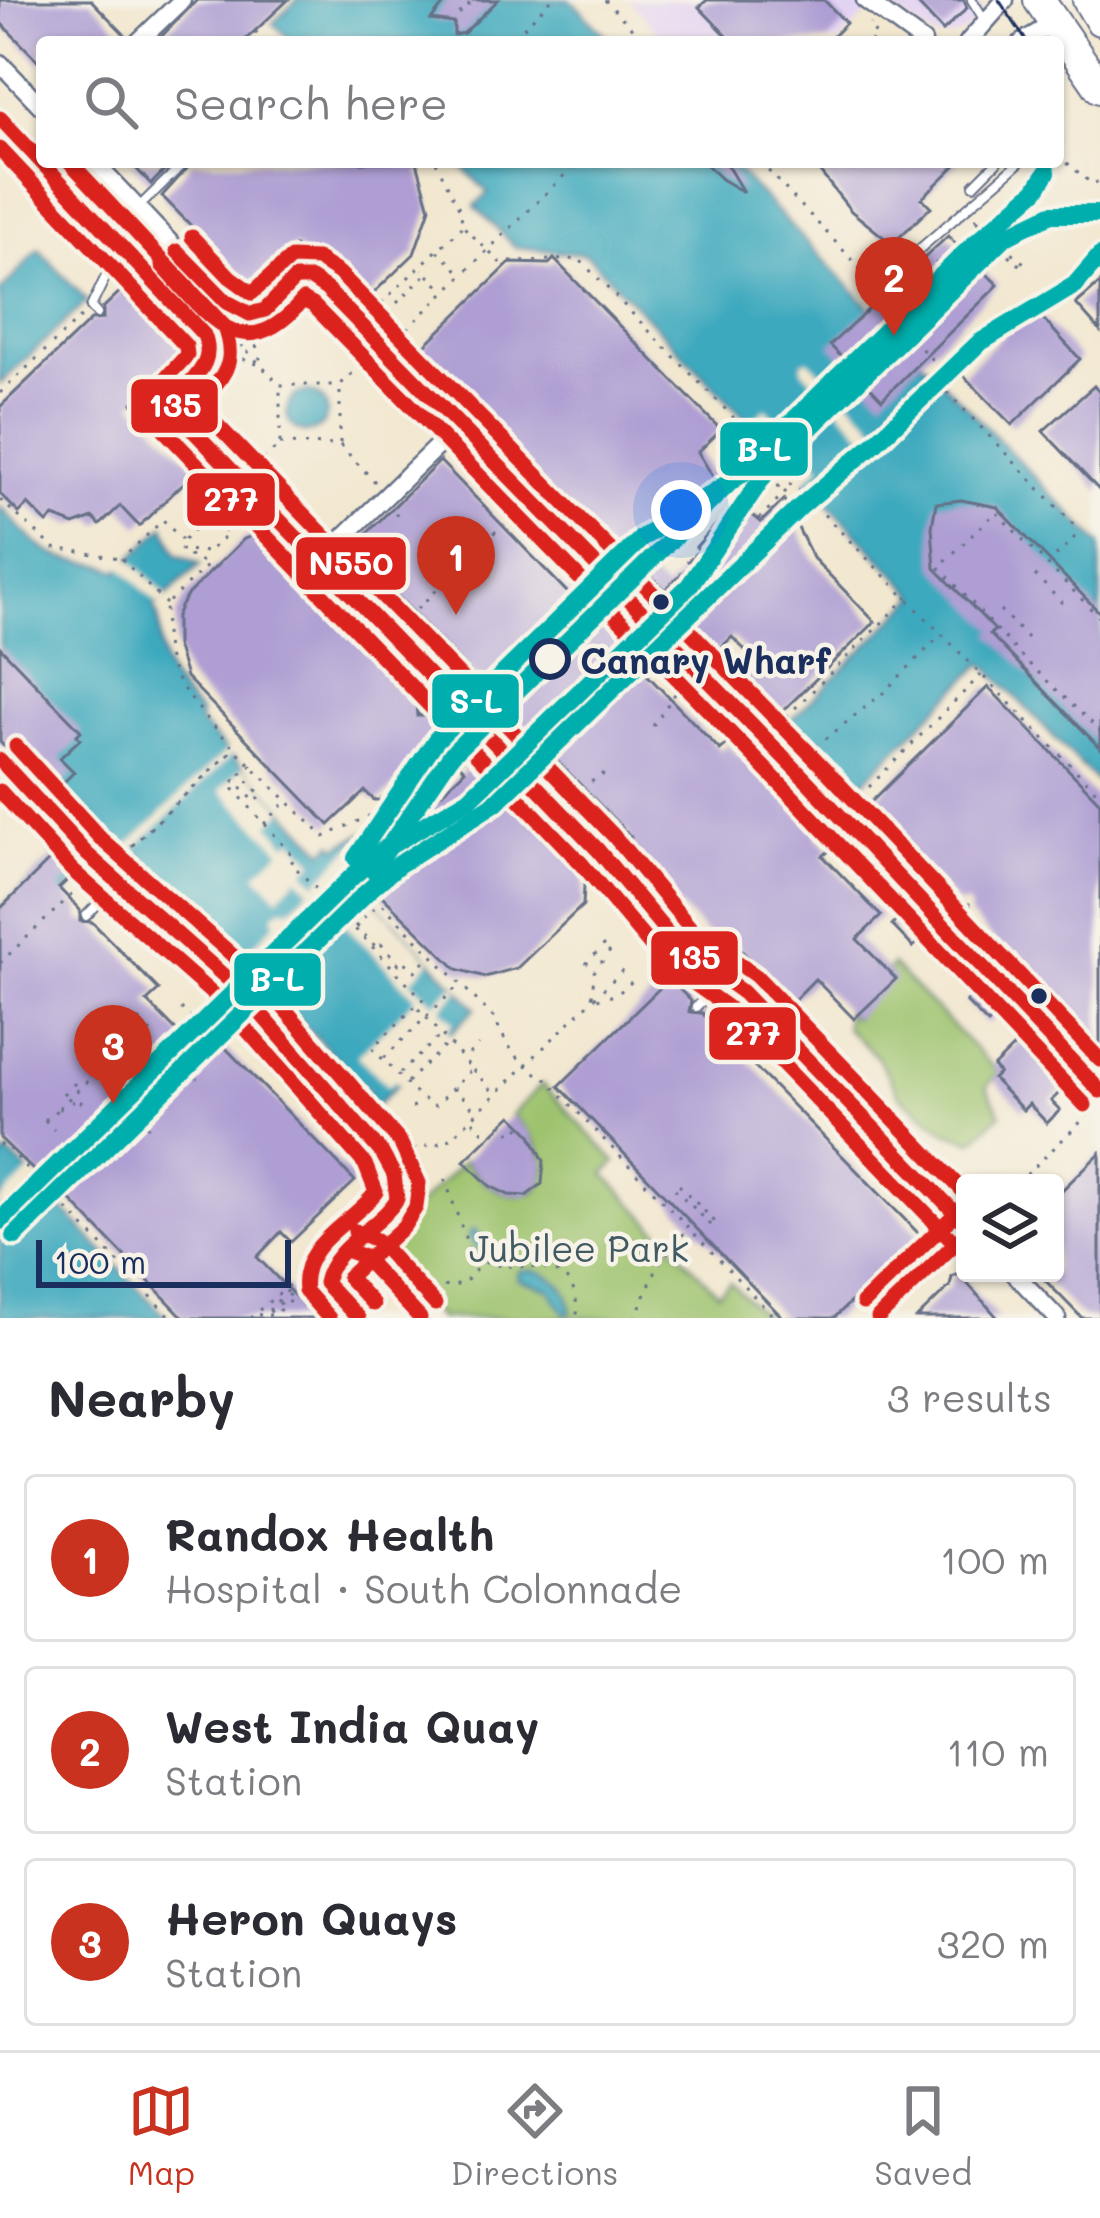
<!DOCTYPE html>
<html lang="en">
<head>
<meta charset="utf-8">
<style>
  body { margin:0; font-family:Mali,sans-serif; background:#f2f2f3; color:#2b2b33 }
  .controls { position:absolute; right:36px; bottom:36px; display:grid; overflow:hidden; border-radius:12px; box-shadow:0 3px 9px #0004 }
  .controls button { width:108px; height:108px; display:grid; place-items:center; padding:0; border:0; border-bottom:3px solid #e1e1e2; background:#fff; color:#2b2b33; font:60px sans-serif }
  .scale { position:absolute; left:36px; bottom:30px; width:255px; box-sizing:border-box; padding-left:12px; border:6px solid #1b2f5e; border-top:0; font-size:33px; line-height:42px; white-space:nowrap; color:#1b2f5e; -webkit-text-stroke:9px #f7f3e8; paint-order:stroke }
  .you { position:absolute; left:681px; top:510px; width:42px; height:42px; margin:-30px; border:9px solid #fff; border-radius:50%; background:#1a73e8; box-shadow:0 0 0 18px #1a73e833 }
  .badge { display:grid; place-items:center; width:78px; height:78px; border-radius:50%; background:#c8321e; color:#fff; font-size:39px; font-weight:700 }
  .pin { position:absolute; translate:-50% -99px; filter:drop-shadow(0 3px 6px #0008) }
  .pin::after { content:''; position:absolute; top:63px; width:42px; height:36px; background:inherit; clip-path:polygon(0 0,100% 0,50% 100%) }
  .list { margin:0; padding:0; list-style:none }
  h2 { display:flex; justify-content:space-between; align-items:center; height:156px; margin:0; padding:0 48px; font-size:51px }
  h2 small { font-size:39px; font-weight:400; color:#7c7c81 }
  .list li { display:grid; grid-template-columns:78px 1fr auto; gap:36px; align-items:center; box-sizing:border-box; height:168px; margin:0 24px 24px; padding:0 24px; border:3px solid #e1e1e2; border-radius:12px }
  .list b { display:block; font-size:45px; white-space:nowrap }
  .list p { margin:0; font-size:39px; white-space:nowrap; color:#7c7c81 }
  .list em { font-size:39px; font-style:normal; color:#7c7c81 }
  .icon { flex:none; width:66px; height:66px; fill:none; stroke:currentColor; stroke-width:2; stroke-linecap:round; stroke-linejoin:round }
  .map { position:relative; flex:none; width:1100px; height:1318px; overflow:hidden }
  .search { position:absolute; background:#fff; box-shadow:0 3px 9px #0004; left:36px; right:36px; top:36px; height:132px; display:flex; align-items:center; gap:30px; box-sizing:border-box; padding:0 42px; border-radius:12px; color:#7c7c81; font-size:45px }
  .sheet { height:732px; background:#fff }
  nav { display:flex; justify-content:space-around; align-items:center; box-sizing:border-box; height:168px; border-top:3px solid #e1e1e2; background:#fff; font-size:33px; color:#7c7c81 }
  nav a { display:grid; justify-items:center; gap:6px }
  nav .on { color:#c8321e }
  .map>svg:first-child { display:block }
</style>
</head>
<body>
<div class="map">
<svg width="1100" height="1318" viewBox="0 0 1100 1318">
  <rect width="100%" height="100%" fill="#f7f3e8"/>
  <filter id="ink" filterUnits="userSpaceOnUse"><feTurbulence type="fractalNoise" baseFrequency=".00833" numOctaves="2"/><feDisplacementMap in="SourceGraphic" scale="24" xChannelSelector="R" yChannelSelector="G"/><feConvolveMatrix kernelMatrix="1 2 1 2 8 2 1 2 1" color-interpolation-filters="sRGB"/></filter>
  <filter id="wash" filterUnits="userSpaceOnUse"><feTurbulence type="fractalNoise" baseFrequency=".004" numOctaves="4" result="noise"/><feDisplacementMap in="SourceGraphic" scale="48" xChannelSelector="R" yChannelSelector="G"/><feGaussianBlur stdDeviation="2.7" result="paint"/><feColorMatrix in="noise" values="0 0 0 0 0 0 0 0 0 0 0 0 0 0 0 0 0 1.4 0 .05"/><feComposite in="paint" operator="in"/></filter>
  <g filter="url(#wash)">
    <rect width="100%" height="100%" fill="#f2e7cf"/>
    <polygon fill="#e3d3f3" points="629,0 976,0 984,13 964,33 951,38 936,38 881,1 838,42 666,42"/>
    <g fill="#9ec36e" stroke="#5c7966" stroke-width="3">
      <polygon points="892,965 999,1073 986,1087 1001,1114 973,1141 946,1132 900,1096 877,1057 846,1028 846,1011 854,1019"/>
      <path d="M542 1084 616 1162 605 1174 718 1293 730 1282 766 1318H439L373 1249 464 1161C482 1183 509 1206 538 1190 555 1161 533 1134 512 1115Z"/>
    </g>
    <g fill="#3ea9be" stroke="#2c6c8e" stroke-width="3">
      <polygon points="297,0 571,0 612,42 292,42 273,23"/>
      <polygon points="458,162 729,162 1100,544 1100,785 983,663 847,798 832,783 840,773 808,741 798,750 780,731 917,596 586,254 515,247 475,206 488,193"/>
      <polygon points="39,249 87,301 0,384 0,292"/>
      <circle cx="307" cy="412" r="20"/>
      <path d="M0 506C20 527 40 554 70 560 87 564 102 562 118 571L165 526 177 554 200 564 154 607C163 623 158 639 162 656 167 680 184 697 200 714L199 722 324 851 333 843 337 847 368 831 384 847 366 881 372 899 476 1008 372 1109 364 1100 370 1093 138 853 129 859 113 841 105 845 67 893 0 958V909L94 820 0 722Z"/>
      <polygon points="8,1153 23,1167 167,1318 0,1318 0,1160"/>
      <path d="M473 1230 491 1245 513 1251V1257C494 1264 478 1252 468 1236Z"/>
      <path d="M532 1270C553 1274 572 1290 571 1313H565L549 1289 518 1279 519 1271Z"/>
    </g>
    <g fill="#f2e7cf">
      <polygon points="808,359 882,432 880,441 870,441 802,370 802,362"/>
      <polygon points="766,408 821,466 801,485 745,427"/>
      <polygon points="129,557 167,596 158,605 120,566"/>
      <polygon points="230,747 230,752 235,752 123,860 118,855"/>
      <polygon points="243,767 284,810 269,825 287,844 293,839 315,861 305,871 316,883 372,826 389,845 384,860 338,905 351,919 372,899 431,961 411,981 435,1003 454,985 459,990 441,1009 454,1023 447,1030 454,1037 402,1088 395,1081 388,1087 357,1056 416,998 332,911 309,933 309,938 297,944 256,984 235,963 275,924 274,914 281,908 290,909 310,889 298,877 278,897 256,874 281,850 220,790"/>
      <polygon points="33,1169 46,1183 0,1228 0,1200"/>
    </g>
    <g id="blocks">
      <g fill="#ae9ed3">
        <polygon points="0,0 91,0 127,37 126,42 42,42 42,65 0,22"/>
        <polygon points="197,0 288,0 243,42 156,42"/>
        <polygon points="447,0 498,0 464,33 454,35 454,23 431,20"/>
        <polygon points="707,0 824,0 846,23 827,42 733,42 699,7"/>
        <polygon points="914,0 964,0 967,8 943,31"/>
        <polygon points="130,162 173,162 151,184"/>
        <polygon points="193,162 417,162 430,208 414,254 360,306 295,246 252,288 162,196"/>
        <polygon points="704,162 725,162 743,192 721,179"/>
        <polygon points="812,162 959,162 922,198 931,207 892,244 851,211"/>
        <polygon points="948,236 998,285 882,399 830,345"/>
        <polygon points="554,259 721,430 698,452 715,480 669,519 666,516 655,526 652,523 625,549 665,590 691,564 688,561 699,550 696,547 736,502 761,522 784,500 813,558 875,622 769,724 758,712 738,666 750,655 732,637 707,661 417,364 423,347 510,263 549,264"/>
        <polygon points="1100,283 1100,331 1076,304"/>
        <polygon points="127,285 137,297 140,294 191,346 133,403 198,469 139,526 120,506 100,525 93,518 74,525 54,517 47,523 28,504 19,513 0,494 0,407 91,320 103,319 103,308"/>
        <polygon points="1032,307 1080,359 1012,425 962,374"/>
        <polygon points="1094,386 1100,393 1100,491 1043,431"/>
        <polygon points="440,461 569,594 588,575 646,634 626,653 720,750 727,744 740,757 743,755 819,834 817,836 830,850 823,856 881,916 857,939 896,979 854,1019 815,979 792,1002 734,943 727,950 714,936 711,939 634,860 637,857 624,844 631,837 537,740 523,754 465,694 479,681 352,548"/>
        <polygon points="961,500 997,507 1100,613 1100,748 990,634 995,630 935,568 932,527 936,503"/>
        <polygon points="258,534 268,538 416,693 411,698 416,704 417,716 428,716 435,723 447,712 504,771 493,783 501,792 501,803 516,807 521,802 585,867 583,905 517,968 485,977 457,969 379,893 423,850 406,833 406,827 465,770 439,742 380,800 374,800 365,791 329,825 186,677 176,645 176,616 180,607 188,594 244,539"/>
        <polygon points="0,647 81,731 77,735 80,739 60,758 74,772 51,795 0,742"/>
        <polygon points="988,687 1100,802 1100,1049 970,916 969,904 958,904 865,808"/>
        <polygon points="54,856 73,875 59,888 80,910 80,921 92,922 159,990 147,1001 197,1052 214,1036 355,1181 291,1242 281,1232 257,1257 316,1318 184,1318 59,1188 55,1191 0,1138 0,909"/>
        <polygon points="902,915 923,937 913,947 892,925"/>
        <polygon points="669,979 691,1001 689,1012 702,1013 920,1235 834,1318 783,1318 559,1086"/>
        <polygon points="977,992 998,1014 988,1024 966,1002"/>
        <polygon points="1022,1039 1067,1085 1051,1101 1060,1110 1047,1123 1029,1104 1023,1110 993,1079 999,1073 993,1067"/>
        <polygon points="512,1115 530,1133 544,1161 542,1184 526,1196 509,1195 490,1186 464,1161"/>
        <polygon points="1100,1153 1100,1318 1082,1318 1038,1273 1055,1273 1055,1197"/>
        <polygon points="959,1274 998,1318 917,1318 950,1286 952,1277"/>
      </g>
    </g>
  </g>
  <g filter="url(#ink)">
    <use href="#blocks" fill-opacity="0" stroke="#666f86" stroke-width="3"/>
    <g fill="none" stroke-linecap="round" stroke-linejoin="round">
      <defs>
        <g id="lane">
          <polyline points="972,0 984,19"/>
          <polyline points="974,185 997,162"/>
          <polyline points="139,207 185,162"/>
          <polyline points="908,259 1020,162"/>
          <polyline points="97,314 91,307 120,247"/>
          <polyline points="422,710 444,690"/>
          <polyline points="507,798 525,779"/>
          <polyline points="86,916 117,884"/>
          <polyline points="944,929 964,910"/>
          <polyline points="696,1007 724,979"/>
        </g>
        <g id="street">
          <polyline points="865,0 923,42"/>
          <polyline points="138,42 182,0"/>
          <polyline points="968,42 1005,0"/>
          <polyline points="1022,42 1042,30 1053,16"/>
          <polyline points="0,63 42,107"/>
          <polyline points="0,118 200,330 209,344 211,358"/>
          <polyline points="94,162 228,304 241,313 257,314"/>
          <polyline points="319,561 458,426"/>
          <path d="M0 760C33 796 64 834 100 867 133 898 171 925 205 956 254 1001 298 1053 342 1104 361 1126 391 1156 398 1187 405 1220 323 1247 325 1283L358 1318"/>
          <path d="M965 1223 741 991 679 947 598 850 182 419 174 405C186 374 219 358 240 335 258 316 275 294 295 279H311L326 289 806 780 1100 1091"/>
          <polyline points="348,1251 362,1256 420,1318"/>
          <polyline points="1014,1273 1057,1318"/>
          <polyline points="878,1318 965,1234"/>
        </g>
        <g id="highway">
          <polyline points="1039,0 1100,88"/>
          <polyline points="1088,0 1100,20"/>
        </g>
      </defs>
      <use href="#lane" stroke="#666f86" stroke-width="12"/>
      <use href="#street" stroke="#666f86" stroke-width="21"/>
      <use href="#highway" stroke="#666f86" stroke-width="34"/>
      <g stroke="#666f86" stroke-width="3" stroke-dasharray="3 9" stroke-linecap="butt">
        <polyline points="605,0 645,42"/>
        <polyline points="459,14 474,0"/>
        <polyline points="255,31 265,42"/>
        <polyline points="515,36 551,0"/>
        <polyline points="870,42 877,35 869,27 871,24"/>
        <polyline points="1058,155 1092,184 1100,181"/>
        <polyline points="436,162 460,210 463,226 499,262 579,259 738,422 732,447 772,487 794,484 1100,795"/>
        <polyline points="760,162 876,285 874,299 941,369 933,377 1075,526"/>
        <polyline points="977,220 1025,264 1022,267 1004,250"/>
        <polyline points="438,251 461,273"/>
        <polyline points="428,275 443,289"/>
        <polyline points="919,278 935,262"/>
        <polyline points="877,284 897,267"/>
        <polyline points="200,303 224,327"/>
        <polyline points="389,311 381,303 462,227"/>
        <polyline points="898,321 985,235"/>
        <polyline points="899,323 948,275"/>
        <polyline points="406,329 389,311 427,273 423,269"/>
        <polyline points="399,337 578,162"/>
        <polyline points="917,339 1003,250 973,222 977,218"/>
        <polyline points="256,345 262,365"/>
        <polyline points="247,351 280,385 340,385"/>
        <polyline points="243,359 262,366"/>
        <polyline points="0,393 82,316"/>
        <polyline points="340,443 340,385 362,364 371,360"/>
        <polyline points="280,444 340,445 376,483"/>
        <polyline points="255,468 280,444 280,386"/>
        <polyline points="0,500 54,548 120,558"/>
        <polyline points="395,515 400,510"/>
        <polyline points="759,519 791,486"/>
        <polyline points="184,540 228,495 238,505 229,513 231,525 220,535 223,538 208,552 185,550"/>
        <polyline points="1056,556 1081,531"/>
        <polyline points="1035,575 1067,608"/>
        <polyline points="636,577 749,467"/>
        <path d="M166 604 122 559 163 520 183 541 181 552 208 565 166 604C163 623 165 650 172 669 186 707 290 803 324 837L373 814 396 837 374 879 379 886 372 894 495 1019C507 1048 520 1064 547 1080L775 1318"/>
        <polyline points="417,609 498,529"/>
        <polyline points="666,609 680,595"/>
        <polyline points="1000,610 1032,643"/>
        <polyline points="1100,618 996,512 939,567 1020,655 1100,731"/>
        <polyline points="491,718 500,710"/>
        <polyline points="778,725 908,597"/>
        <polyline points="653,726 685,679"/>
        <polyline points="229,753 120,857 234,749"/>
        <polyline points="807,754 883,693 942,634"/>
        <polyline points="252,764 241,774 262,796 255,802 235,780 230,785 295,858 291,863 423,999 372,1048 418,1096 435,1106 472,1069 416,1006"/>
        <polyline points="0,788 15,805"/>
        <path d="M572 796C584 783 597 781 608 770"/>
        <polyline points="852,804 981,675"/>
        <polyline points="384,823 467,742"/>
        <polyline points="264,824 287,801"/>
        <polyline points="356,926 377,948 381,944 399,964 403,960 415,971 430,956"/>
        <polyline points="355,927 378,904"/>
        <polyline points="610,951 594,972 592,1000 616,995 636,978"/>
        <polyline points="0,963 86,881"/>
        <polyline points="586,964 604,945"/>
        <polyline points="181,1008 212,1038"/>
        <polyline points="139,1019 145,1025 128,1040 133,1046 150,1031 153,1034"/>
        <polyline points="469,1054 478,1045"/>
        <polyline points="384,1058 459,985"/>
        <polyline points="183,1063 189,1069 171,1086 176,1092 195,1074 198,1079"/>
        <polyline points="91,1065 97,1072"/>
        <polyline points="102,1068 129,1043 122,1035"/>
        <polyline points="473,1070 495,1094"/>
        <polyline points="400,1073 441,1035"/>
        <polyline points="407,1082 448,1043"/>
        <polyline points="73,1083 79,1090"/>
        <polyline points="453,1088 476,1111"/>
        <polyline points="63,1092 73,1102 77,1098 82,1103"/>
        <polyline points="59,1108 67,1117"/>
        <polyline points="412,1108 419,1102"/>
        <polyline points="132,1113 141,1123 174,1091 180,1097"/>
        <polyline points="45,1120 54,1130"/>
        <polyline points="473,1121 488,1137"/>
        <polyline points="509,1133 516,1126 523,1130"/>
        <polyline points="110,1135 115,1141 110,1146 120,1156"/>
        <polyline points="0,1146 3,1143 172,1318"/>
        <polyline points="97,1148 105,1158 143,1121 149,1127"/>
        <polyline points="402,1152 448,1141 623,970"/>
        <polyline points="82,1162 92,1172 106,1157"/>
        <path d="M445 1179 471 1255C505 1283 580 1240 577 1318"/>
        <polyline points="1018,1183 1094,1109"/>
        <polyline points="679,1185 718,1225"/>
        <polyline points="675,1189 714,1228"/>
        <polygon points="302,1281 297,1294 274,1315 265,1315 290,1287"/>
        <path d="M422 1292 428 1286C455 1287 466 1289 480 1262"/>
        <polyline points="258,1315 269,1313 294,1290"/>
        <polyline points="250,1318 305,1271"/>
        <polyline points="635,1318 659,1263 685,1232"/>
      </g>
      <use href="#lane" stroke="#fff" stroke-width="8"/>
      <use href="#street" stroke="#fff" stroke-width="16"/>
      <use href="#highway" stroke="#fff" stroke-width="30"/>
      <g stroke="#1b2f5e" stroke-width="3">
        <polyline points="999,0 1027,42"/>
        <path d="M1006 236C1045 196 1071 161 1058 102"/>
        <polyline points="347,867 503,723"/>
      </g>
      <g stroke="#666f86" stroke-width="3" stroke-dasharray="3 9" stroke-linecap="butt">
        <polyline points="935,262 962,289"/>
        <polyline points="770,726 786,742"/>
        <polyline points="835,793 853,811"/>
        <polyline points="102,1068 94,1075 102,1083"/>
        <polyline points="59,1108 97,1072"/>
        <polyline points="45,1120 57,1110"/>
      </g>
      <defs>
        <g id="bus-1">
          <path d="M0 118 204 335C217 367 188 379 174 405L182 419 598 850 679 947 741 991 965 1223"/>
          <polyline points="177,251 227,302 250,314 265,310 295,279 311,279 326,289 806,780 1100,1091"/>
          <path d="M0 760 87 854 241 991 382 1153 394 1175 397 1199C377 1230 333 1245 325 1283L358 1318"/>
          <polyline points="348,1251 362,1256 420,1318"/>
          <polyline points="878,1318 965,1234"/>
        </g>
        <g id="bus-2">
          <path d="M0 149 186 346 187 355C162 384 142 393 166 432L582 864 664 962 727 1007 950 1238"/>
          <path d="M162 265C208 316 243 371 303 300L313 305 791 795 1085 1105"/>
          <path d="M0 791 72 870 226 1006 365 1164 376 1192C352 1224 299 1243 305 1291L329 1318"/>
        </g>
        <g id="bus-3">
          <path d="M70 162 223 325C240 368 220 376 199 406L613 835 693 931 756 976 965 1193"/>
          <polyline points="192,237 230,277 252,293 291,258 317,259 339,273 821,765 1100,1060"/>
          <polyline points="16,746 101,839 256,976 400,1142 419,1183 416,1207 404,1226 348,1277 373,1304"/>
          <polyline points="355,1231 376,1240 435,1304"/>
          <polyline points="863,1303 950,1219"/>
        </g>
      </defs>
      <use href="#bus-1" stroke="#f7f3e8" stroke-width="24"/>
      <use href="#bus-2" stroke="#f7f3e8" stroke-width="24"/>
      <use href="#bus-3" stroke="#f7f3e8" stroke-width="24"/>
      <use href="#bus-1" stroke="#dc241f" stroke-width="15"/>
      <use href="#bus-2" stroke="#dc241f" stroke-width="15"/>
      <use href="#bus-3" stroke="#dc241f" stroke-width="15"/>
      <defs>
        <g id="rail-1">
          <polyline points="356,858 436,740 642,538 764,460"/>
          <polyline points="0,1221 354,875 386,848 469,799 689,586 769,468 1006,236 1051,214 1100,214"/>
        </g>
        <g id="rail-2">
          <polyline points="373,870 452,754 971,247 1036,190 1047,172"/>
          <polyline points="15,1236 368,891 398,865 495,803 800,507 874,444 979,343 1075,285 1100,256"/>
        </g>
      </defs>
      <use href="#rail-1" stroke="#f7f3e8" stroke-width="27"/>
      <use href="#rail-2" stroke="#f7f3e8" stroke-width="27"/>
      <use href="#rail-1" stroke="#00afad" stroke-width="18"/>
      <use href="#rail-2" stroke="#00afad" stroke-width="18"/>
    </g>
  </g>
  <g fill="#1b2f5e" stroke="#f7f3e8" stroke-width="4.5">
    <circle cx="661" cy="602" r="10"/>
    <circle cx="1039" cy="996" r="10"/>
  </g>
  <circle fill="#f7f3e8" stroke="#1b2f5e" stroke-width="6" cx="550" cy="659" r="18"/>
  <g text-anchor="middle" dominant-baseline="central" stroke-width="9" stroke-linejoin="round" paint-order="stroke">
    <g font-size="36" font-weight="bold" fill="#1b2f5e" stroke="#f7f3e8" text-anchor="start">
      <text x="580" y="659">Canary Wharf</text>
    </g>
    <g font-size="36" fill="#425b63" stroke="#f7f3e8">
      <text x="579" y="1247">Jubilee Park</text>
    </g>
  </g>
  <g stroke="#f7f3e8" stroke-width="4.5">
    <rect x="129" y="377" width="91" height="58" rx="12" fill="#dc241f"/>
    <rect x="718" y="420" width="92" height="58" rx="12" fill="#00afad"/>
    <rect x="185" y="471" width="92" height="57" rx="12" fill="#dc241f"/>
    <rect x="294" y="535" width="114" height="57" rx="12" fill="#dc241f"/>
    <rect x="430" y="672" width="91" height="58" rx="12" fill="#00afad"/>
    <rect x="649" y="929" width="91" height="58" rx="12" fill="#dc241f"/>
    <rect x="232" y="951" width="91" height="57" rx="12" fill="#00afad"/>
    <rect x="707" y="1005" width="91" height="57" rx="12" fill="#dc241f"/>
  </g>
  <g font-size="33" text-anchor="middle" font-weight="bold" fill="#fff">
    <text x="175" y="417">135</text>
    <text x="764" y="461">B-L</text>
    <text x="231" y="511">277</text>
    <text x="351" y="575">N550</text>
    <text x="476" y="713">S-L</text>
    <text x="694" y="969">135</text>
    <text x="277" y="991">B-L</text>
    <text x="753" y="1045">277</text>
  </g>
</svg>
<div class="controls">
<button><svg class="icon" aria-label="layers" viewBox="0 0 24 24"><path d="M12 4l9 5-9 5-9-5zM3 14l9 5 9-5"/></svg></button>
</div>
<div class="scale">100 m</div>
<div class="you"></div>
<div class="pin badge" style="left:456px;top:615px">1</div>
<div class="pin badge" style="left:894px;top:336px">2</div>
<div class="pin badge" style="left:113px;top:1104px">3</div>
<div class="search"><svg class="icon" aria-label="search" viewBox="0 0 24 24"><circle cx="10" cy="10" r="6"/><path d="M15 15l6 6"/></svg>Search here</div>
</div>
<section class="sheet">
<h2>Nearby<small>3 results</small></h2>
<ul class="list">
<li><span class="badge">1</span><div><b>Randox Health</b><p>Hospital · South Colonnade</p></div><em>100 m</em></li>
<li><span class="badge">2</span><div><b>West India Quay</b><p>Station</p></div><em>110 m</em></li>
<li><span class="badge">3</span><div><b>Heron Quays</b><p>Station</p></div><em>320 m</em></li>
</ul>
</section>
<nav>
<a class="on"><svg class="icon" aria-label="map" viewBox="0 0 24 24"><path d="M3 6l6-2 6 2 6-2v14l-6 2-6-2-6 2zM9 4v14M15 6v14"/></svg>Map</a>
<a><svg class="icon" aria-label="directions" viewBox="0 0 24 24"><path d="M12 3l9 9-9 9-9-9zM9 14v-3h6M13 9l2 2-2 2"/></svg>Directions</a>
<a><svg class="icon" aria-label="saved" viewBox="0 0 24 24"><path d="M7 4h10v16l-5-4-5 4z"/></svg>Saved</a>
</nav>
</body>
</html>
